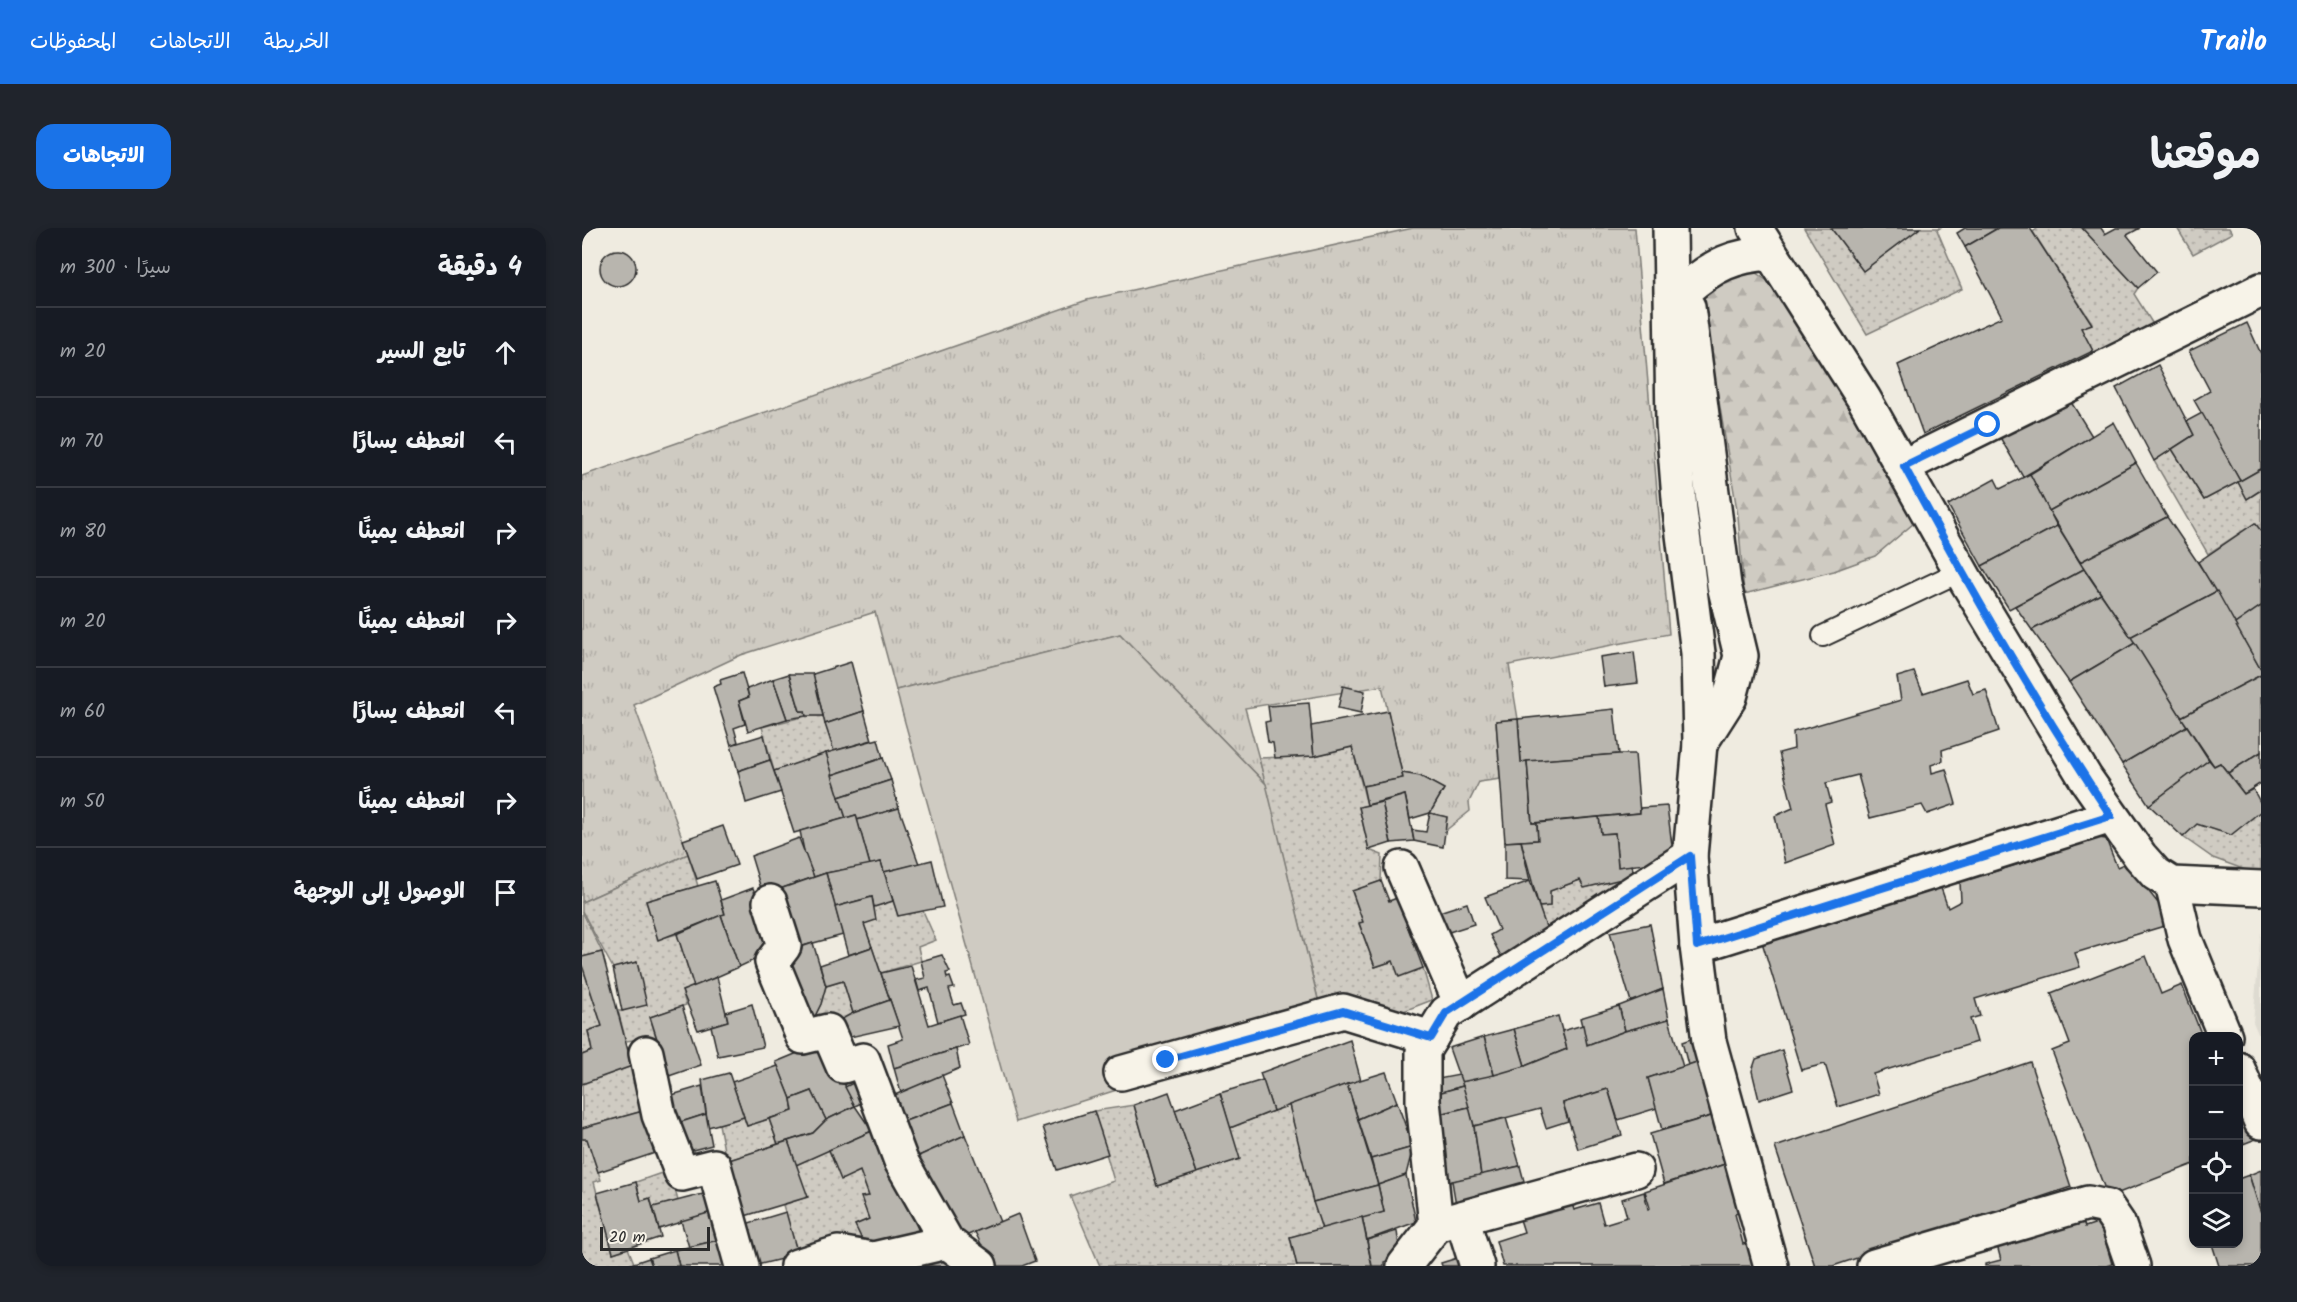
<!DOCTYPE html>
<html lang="ar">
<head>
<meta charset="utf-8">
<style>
  body { margin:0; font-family:Kalam,"Playpen Sans Arabic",sans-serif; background:#20242c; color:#f1f3f6; direction:rtl }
  .controls { position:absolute; right:18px; bottom:18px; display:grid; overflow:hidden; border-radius:12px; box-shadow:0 3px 9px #0003 }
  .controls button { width:54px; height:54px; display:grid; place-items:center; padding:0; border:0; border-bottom:2px solid #363941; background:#171b24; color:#f1f3f6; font:30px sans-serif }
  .scale { position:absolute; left:18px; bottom:15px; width:110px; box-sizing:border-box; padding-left:6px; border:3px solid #2b2b2b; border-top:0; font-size:16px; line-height:21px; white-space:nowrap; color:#2b2b2b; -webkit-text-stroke:4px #f7f3e8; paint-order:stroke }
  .stop { position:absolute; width:18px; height:18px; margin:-14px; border:4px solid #1a73e8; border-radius:50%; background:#fff }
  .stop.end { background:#1a73e8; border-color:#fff; box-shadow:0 2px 6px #0008 }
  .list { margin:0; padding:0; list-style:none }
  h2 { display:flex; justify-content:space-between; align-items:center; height:78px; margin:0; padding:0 24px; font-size:26px }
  h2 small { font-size:20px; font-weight:400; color:#9ea1a6 }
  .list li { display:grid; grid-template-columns:39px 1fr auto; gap:18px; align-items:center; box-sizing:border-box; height:90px; padding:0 24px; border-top:2px solid #363941 }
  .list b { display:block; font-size:22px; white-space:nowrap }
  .list em { font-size:20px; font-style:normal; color:#9ea1a6 }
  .icon { flex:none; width:33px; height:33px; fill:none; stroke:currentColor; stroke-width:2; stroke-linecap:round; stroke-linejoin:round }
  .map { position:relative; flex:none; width:1679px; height:1038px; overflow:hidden; direction:ltr; border-radius:18px }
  header { display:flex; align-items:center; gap:36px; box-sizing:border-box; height:84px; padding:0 30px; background:#1a73e8; color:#fff }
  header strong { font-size:28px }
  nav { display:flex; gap:33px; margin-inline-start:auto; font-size:21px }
  .intro { display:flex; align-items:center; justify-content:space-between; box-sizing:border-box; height:144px; padding:0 36px }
  h1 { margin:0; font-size:42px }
  .button { padding:15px 27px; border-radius:18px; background:#1a73e8; color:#fff; font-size:21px; font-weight:700 }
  main { display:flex; gap:36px; padding:0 36px }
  aside { flex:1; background:#171b24; border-radius:18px; box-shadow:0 3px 9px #0003 }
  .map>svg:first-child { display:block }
</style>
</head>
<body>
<header>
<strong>Trailo</strong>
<nav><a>الخريطة</a><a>الاتجاهات</a><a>المحفوظات</a></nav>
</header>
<div class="intro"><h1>موقعنا</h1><a class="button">الاتجاهات</a></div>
<main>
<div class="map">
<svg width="1679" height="1038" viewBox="0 0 1679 1038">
  <defs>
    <pattern id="grass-tufts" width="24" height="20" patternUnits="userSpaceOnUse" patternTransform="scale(1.5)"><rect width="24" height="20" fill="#cfcbc2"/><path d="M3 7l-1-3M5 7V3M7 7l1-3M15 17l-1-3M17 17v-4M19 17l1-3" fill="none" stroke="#b2aea7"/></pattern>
    <pattern id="forest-firs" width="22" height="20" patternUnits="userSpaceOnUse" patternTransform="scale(1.5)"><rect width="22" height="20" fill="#cfcbc2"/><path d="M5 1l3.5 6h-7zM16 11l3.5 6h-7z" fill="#b2aea7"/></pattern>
    <pattern id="garden-dots" width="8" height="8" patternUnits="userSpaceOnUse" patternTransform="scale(1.5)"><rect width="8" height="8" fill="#cfcbc2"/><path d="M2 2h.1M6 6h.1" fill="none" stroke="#b2aea7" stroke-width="1.8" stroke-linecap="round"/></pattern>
  </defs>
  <rect width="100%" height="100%" fill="#efebe0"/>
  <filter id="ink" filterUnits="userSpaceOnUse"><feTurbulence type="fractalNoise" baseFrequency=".0167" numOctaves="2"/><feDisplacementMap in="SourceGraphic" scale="12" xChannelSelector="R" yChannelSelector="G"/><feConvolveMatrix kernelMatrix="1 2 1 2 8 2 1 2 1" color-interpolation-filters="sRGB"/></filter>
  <g filter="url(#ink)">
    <polygon fill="#dedbd1" points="1679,703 1679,813 1671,794"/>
    <g fill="url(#grass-tufts)" stroke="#7d7b76" stroke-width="1.5">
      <polygon points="831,0 1053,0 1087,406 927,437 936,491 914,493 918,551 897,554 887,574 888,583 863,603 865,589 848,585 862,561 838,548 820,545 800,458 663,480 684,556 538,406 314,462 293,384 159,427 52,477 106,626 0,674 0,248 505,72"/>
      <polygon points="0,683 20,724 0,729"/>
    </g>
    <polygon fill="url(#forest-firs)" stroke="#7d7b76" stroke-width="1.5" points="1170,42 1191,57 1270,179 1318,265 1332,295 1293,328 1252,343 1162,366 1156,288 1119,65 1154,45"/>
    <g fill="url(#garden-dots)" stroke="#7d7b76" stroke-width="1.5">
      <polygon points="1222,0 1249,0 1281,43 1338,0 1358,0 1355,2 1380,61 1285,106"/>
      <polygon points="1456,0 1500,0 1556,60 1552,66 1574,101 1521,136 1511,123 1499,100 1510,95 1451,4"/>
      <polygon points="1595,0 1647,0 1650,5 1611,26"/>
      <polygon points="1590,221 1622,272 1656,254 1665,271 1679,262 1679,303 1673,295 1626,326 1572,233"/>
      <polygon points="224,488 241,488 252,523 192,543 180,499"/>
      <polygon points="770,519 785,577 777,579 787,622 800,627 799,653 770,664 781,694 777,696 793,739 811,733 841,740 850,772 814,786 737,775 677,530 732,528"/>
      <polygon points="1679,583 1679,643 1672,645 1631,630 1601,609 1615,596 1649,607"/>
      <polygon points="106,626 116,658 64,673 76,711 95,706 112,759 100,763 104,777 68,789 74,809 44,813 36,783 41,783 54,734 31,740 0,683 0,674"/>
      <polygon points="1052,648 996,684 964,699 957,679 968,678 968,663 998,652 1003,660"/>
      <polygon points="311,673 316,688 341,683 354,712 336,719 339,733 299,745 282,696 292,679"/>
      <polygon points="0,737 20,798 6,803 10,823 0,827"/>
      <polygon points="261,753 271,785 249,797 230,794 239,776 244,758"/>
      <polygon points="50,838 68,881 0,900 0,856"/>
      <polygon points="552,877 575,958 657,931 648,900 707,877 740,1001 708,1009 715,1038 518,1038 488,968 532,953 512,883"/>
      <polygon points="162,889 165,898 187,891 196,916 144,933 137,896"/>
      <polygon points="0,911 5,911 19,952 12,954 31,1025 46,1020 52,1035 44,1038 0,1038"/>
      <polygon points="247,922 259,951 278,943 287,968 279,969 287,991 273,997 286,1024 216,1027 201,977 225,969 214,937"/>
      <polygon points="88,942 96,973 71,979 68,970 59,973 54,954"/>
    </g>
    <polygon fill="#cfcbc2" stroke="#7d7b76" stroke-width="1.5" points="538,406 684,556 742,796 434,894 314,462"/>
    <g fill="#b8b5ae" stroke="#2b2b2b" stroke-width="1.5">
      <polygon points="1249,0 1338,0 1281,43"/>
      <polygon points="1383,0 1416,0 1383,19 1375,5"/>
      <polygon points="1416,0 1448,0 1510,96 1499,100 1511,123 1341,206 1316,137 1420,89 1383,19"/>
      <polygon points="1500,0 1519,0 1523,6 1534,0 1558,0 1545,7 1575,44 1556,60"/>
      <circle cx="36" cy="40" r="18"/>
      <polygon points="1665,95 1679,126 1679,241 1658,253 1612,172 1628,163 1607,123"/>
      <polygon points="1576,137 1612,207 1572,233 1534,160"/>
      <polygon points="1484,166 1510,208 1441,249 1416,206"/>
      <polygon points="1620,185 1658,253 1622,272 1590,221 1612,207 1605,193"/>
      <polygon points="1532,194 1554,235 1467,283 1448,246"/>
      <polygon points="1554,235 1585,289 1498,334 1467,283"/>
      <polygon points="1679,241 1679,262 1665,271 1656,254"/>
      <polygon points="1448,246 1475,298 1400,338 1366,277 1413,251 1418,261"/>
      <polygon points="1585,289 1635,363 1548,409 1498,334"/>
      <polygon points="1673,295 1679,303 1679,378 1653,396 1616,334"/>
      <polygon points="1475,298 1502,341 1427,381 1400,338"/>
      <polygon points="1502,341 1519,366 1450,402 1433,378"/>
      <polygon points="1635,363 1679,442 1679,447 1599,489 1548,409"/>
      <polygon points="1519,366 1553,415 1487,454 1450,402"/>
      <polygon points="1679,378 1679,442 1653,396"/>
      <polygon points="1553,415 1605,498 1540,536 1487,454"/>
      <polygon points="1052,424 1056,455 1022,459 1018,429"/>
      <polygon points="269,434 282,483 243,496 231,446"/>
      <polygon points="1332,444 1341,465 1385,451 1391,466 1404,462 1417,503 1360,522 1361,533 1349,537 1350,545 1364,541 1374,576 1345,586 1340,577 1288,590 1276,547 1244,555 1249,574 1243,576 1253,617 1203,635 1193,588 1211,580 1197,525 1212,521 1211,504 1319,472 1315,449"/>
      <polygon points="160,445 167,469 157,473 163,496 152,500 156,514 149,517 131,459 139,456 138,452"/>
      <polygon points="207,446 218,483 223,483 224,488 205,491 191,451"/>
      <polygon points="207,446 231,446 241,488 224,488 223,483 218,483"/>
      <polygon points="1679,447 1679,524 1646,545 1638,535 1632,538 1599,489"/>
      <polygon points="191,451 205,491 166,503 157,473 167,469 165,461"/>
      <polygon points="761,458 783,463 779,485 756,480"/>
      <polygon points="727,475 732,528 693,530 691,515 686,514 683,494 688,493 686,478"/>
      <polygon points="1032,481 1037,526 939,534 936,491"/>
      <polygon points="282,483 290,512 252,523 243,496"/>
      <polygon points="806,483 821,550 781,558 770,519 732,528 729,498"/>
      <polygon points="936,491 939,534 945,533 950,595 955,595 956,612 923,614 914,493"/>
      <polygon points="1605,498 1627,532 1567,577 1540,536"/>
      <polygon points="182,507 188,532 156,543 149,517"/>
      <polygon points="296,511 301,530 250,547 244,525"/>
      <polygon points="1679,524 1679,555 1662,566 1646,545"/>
      <polygon points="244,525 264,590 212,605 192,543"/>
      <polygon points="1037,526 1053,526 1058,585 950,595 945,533"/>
      <polygon points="301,530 309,552 257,569 250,547"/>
      <polygon points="188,532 199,564 164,575 156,543"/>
      <polygon points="1627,532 1632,538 1638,535 1662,566 1671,561 1679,576 1679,583 1649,607 1615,596 1601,609 1567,577"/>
      <polygon points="820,545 838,548 862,561 848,585 828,591 823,567 785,577 781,558 821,550"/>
      <polygon points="309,552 317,580 275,592 274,587 264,590 257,569"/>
      <polygon points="823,567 832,613 809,615 800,574"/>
      <polygon points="800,574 809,615 787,622 777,579"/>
      <polygon points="1085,578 1092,633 1036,639 1033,605 1019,606 1017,589 1058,585 1058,580"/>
      <polygon points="317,580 337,636 302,644 299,634 288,637 275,592"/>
      <polygon points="848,585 865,589 861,619 832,613 830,602 844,604"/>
      <polygon points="274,587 288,637 244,645 232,649 223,628 218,603"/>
      <polygon points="1017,589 1019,606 1033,605 1036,639 1050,637 1052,648 1002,660 998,652 968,663 968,678 957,679 939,613 956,612 955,595"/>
      <polygon points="141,598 155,637 115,651 101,612"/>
      <polygon points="1493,607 1524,611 1535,639 1544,635 1592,695 1493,725 1498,739 1393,771 1398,788 1388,791 1395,814 1291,846 1297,866 1256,879 1243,836 1219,842 1180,714 1359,660 1366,680 1379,673 1378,654 1473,625"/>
      <polygon points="217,610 232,649 192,663 180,664 169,628"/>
      <polygon points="939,613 948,653 923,652 923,614"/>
      <polygon points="350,632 361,679 316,688 302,644"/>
      <polygon points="299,634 311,673 292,679 290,669 253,679 244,645"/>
      <polygon points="244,645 261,707 213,720 192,663"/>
      <polygon points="133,653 143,686 76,712 64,673"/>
      <polygon points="799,653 807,673 815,670 841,740 817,749 811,733 793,739 777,695 781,694 770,663"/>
      <polygon points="948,653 964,699 948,717 921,732 908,707 917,702 903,669"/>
      <polygon points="171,660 195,721 157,739 139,687 143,686 139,672"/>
      <polygon points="290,669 294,692 282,696 290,719 266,727 253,679"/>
      <polygon points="885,675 892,696 864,705 857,684"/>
      <polygon points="139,687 157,739 112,759 95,706"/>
      <polygon points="1068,696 1081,761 1049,774 1028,704"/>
      <polygon points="231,715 244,758 239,776 230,794 204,724"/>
      <polygon points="290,719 308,772 271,785 261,753 244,758 238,737"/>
      <polygon points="20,724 50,838 0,856 0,827 10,823 6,803 20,798 0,737 0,729"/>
      <polygon points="360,727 368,744 364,745 365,750 368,749 372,760 367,761 372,777 379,775 383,786 356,794 347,760 337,763 334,752 343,750 339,733"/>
      <polygon points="1564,728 1579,766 1600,757 1620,808 1612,808 1612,936 1526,969 1470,823 1488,816 1469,765"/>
      <polygon points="55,734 65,777 40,783 31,740"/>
      <polygon points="329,738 347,797 378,787 387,817 312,840 306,816 321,811 299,745"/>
      <polygon points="135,749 146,793 116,802 100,763"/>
      <polygon points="1081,761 1087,791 1043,803 1037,778"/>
      <polygon points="308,772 317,798 255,812 249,797 271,785"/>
      <polygon points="170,776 181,819 136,828 129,798 146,793 144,784"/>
      <polygon points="100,778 119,837 87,848 68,789"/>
      <polygon points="1037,778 1043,803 1005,817 998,790"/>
      <polygon points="976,788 985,821 943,838 932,801"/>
      <polygon points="1087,791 1101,839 1066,850 1075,880 1036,892 1026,861 981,875 986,893 964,900 958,881 892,898 879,854 943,838 985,821 980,803 1001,797 1005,817 1043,803"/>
      <polygon points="932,801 943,838 912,847 902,809"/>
      <polygon points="1117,808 1121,832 1106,837 1100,814"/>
      <polygon points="902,809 912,847 879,854 867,820"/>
      <polygon points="768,812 779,853 691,883 678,845"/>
      <polygon points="242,814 273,878 244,892 230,863 209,871 194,834"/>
      <polygon points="374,821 378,840 319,865 312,840"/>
      <polygon points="1200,822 1211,861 1177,872 1170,843 1174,831"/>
      <polygon points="1121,832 1136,886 1080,902 1066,850"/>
      <polygon points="1448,834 1489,959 1251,1038 1233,1038 1193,919"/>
      <polygon points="196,838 209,871 211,883 165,898 150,854"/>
      <polygon points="804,844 815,874 776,891 765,856"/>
      <polygon points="147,845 162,889 126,899 120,852"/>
      <polygon points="360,847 371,875 310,898 301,872"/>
      <polygon points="877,847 881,858 856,865 856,851"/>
      <polygon points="283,849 292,869 273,878 263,859"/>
      <polygon points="681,852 691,883 648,900 638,865"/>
      <polygon points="765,856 796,957 731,974 707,877"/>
      <polygon points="120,858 124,886 93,896 80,870"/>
      <polygon points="881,858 887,879 858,886 856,865"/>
      <polygon points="1026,861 1040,907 996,921 981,875"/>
      <polygon points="1656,861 1679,909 1656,918"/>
      <polygon points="230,863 244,892 231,905 196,916 187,891 211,883 209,871"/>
      <polygon points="587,864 615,945 575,958 552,877"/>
      <polygon points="638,865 658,931 615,945 593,882"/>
      <polygon points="815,874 831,919 789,931 776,891"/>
      <polygon points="371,875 383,907 330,931 310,898"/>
      <polygon points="273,878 290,903 214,937 206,913 231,905 244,892"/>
      <polygon points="887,879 892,898 899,947 863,955 858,886"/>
      <polygon points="68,881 79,923 16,944 5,911 0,911 0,900"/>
      <polygon points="512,883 526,926 475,942 461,899"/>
      <polygon points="124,886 130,917 99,925 93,896"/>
      <polygon points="1136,886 1149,934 1082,956 1068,906"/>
      <polygon points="924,890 938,938 899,947 892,898"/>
      <polygon points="290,903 307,929 340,1011 286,1024 273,997 287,991 279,969 287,968 278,943 259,952 247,922"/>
      <polygon points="383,907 418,994 371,1013 330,931"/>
      <polygon points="206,913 226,969 156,990 144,933"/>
      <polygon points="831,919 824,947 796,957 789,931"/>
      <polygon points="1149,934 1166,982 1153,986 1161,1016 1175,1012 1183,1038 921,1038 914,1013 942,1004 936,985 988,969 992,982 1016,975 1022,996 1045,989 1040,971 1062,964 1066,981 1068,980 1063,963"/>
      <polygon points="938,938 943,957 874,977 870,953"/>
      <polygon points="1679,942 1679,985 1667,947"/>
      <polygon points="824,947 834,994 785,1012 780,989 802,984 796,957"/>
      <polygon points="1667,947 1679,985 1679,1038 1637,1038 1630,1016 1656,1016 1656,951"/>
      <polygon points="54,954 59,973 68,970 79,1009 31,1025 15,965"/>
      <polygon points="796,957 802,984 740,1001 731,974"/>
      <polygon points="129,964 133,983 77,1001 71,979"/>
      <polygon points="133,983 141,1011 107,1019 99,993"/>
      <polygon points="204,984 216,1027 171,1038 160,997"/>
      <polygon points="436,986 453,1033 440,1038 410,1038 393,1004"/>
      <polygon points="1499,987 1503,999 1518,994 1530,1036 1524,1038 1403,1038 1403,1036 1419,1032 1413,1010"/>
      <polygon points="780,989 790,1038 715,1038 708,1009"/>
      <polygon points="815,1003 818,1028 802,1034 802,1038 790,1038 785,1012"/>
      <polygon points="141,1011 149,1038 97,1038 93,1022"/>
      <polygon points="93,1022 97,1038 70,1038 67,1030"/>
      <polygon points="360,1026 372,1038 320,1038"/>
      <polygon points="885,1027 888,1038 860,1038 859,1035"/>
      <polygon points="67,1030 70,1038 44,1038 52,1035"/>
    </g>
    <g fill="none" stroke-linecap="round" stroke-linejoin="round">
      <defs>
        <polyline id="service" points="1241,408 1379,343"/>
        <g id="minor">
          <polyline points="1088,0 1091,196 1098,283 1116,425 1118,516 1108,628 1115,718 1127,813 1189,1038"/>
          <polyline points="1106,79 1142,357 1159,428 1148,469 1118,516"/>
          <polyline points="1322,238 1679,62"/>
          <polyline points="820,640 879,776"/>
          <polyline points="1590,656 1603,711 1643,808"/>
          <polyline points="188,674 202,718 190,734 221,809 246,803 261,838 281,832 319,933 365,1014 398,1038"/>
          <polyline points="1115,718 1529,588"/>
          <polyline points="64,825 77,887 100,946 132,938 160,1038"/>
          <polyline points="1656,841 1679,894"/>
          <polyline points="539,845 761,783 849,810"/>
          <polyline points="880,990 895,1038"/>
          <polyline points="854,997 1054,942"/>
          <polyline points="215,1038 256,1025 291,1031 365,1014"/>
          <polyline points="822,1038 854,997 841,873 841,823 864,785 1108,628"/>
          <polyline points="1292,1038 1506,975 1525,979 1536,995 1551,1038"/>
        </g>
        <g id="tertiary">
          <polyline points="1173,0 1282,171 1385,354 1504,551 1558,628 1574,646 1590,656 1679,660"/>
          <path d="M1104 61C1133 36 1151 28 1188 25"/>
        </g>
      </defs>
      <use href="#service" stroke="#2b2b2b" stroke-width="24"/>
      <use href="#minor" stroke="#2b2b2b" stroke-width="38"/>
      <use href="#tertiary" stroke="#2b2b2b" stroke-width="38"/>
      <use href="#service" stroke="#f7f3e8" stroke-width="20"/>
      <use href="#minor" stroke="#f7f3e8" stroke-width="33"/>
      <use href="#tertiary" stroke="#f7f3e8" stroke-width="33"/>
    </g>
  </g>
  <g fill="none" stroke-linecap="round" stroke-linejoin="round" filter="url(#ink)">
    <path stroke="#1a73e8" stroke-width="8" d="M584 832 761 783 849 810 864 785 1108 628 1115 718 1529 588C1454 476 1386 357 1322 238L1406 197"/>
  </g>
</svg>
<div class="controls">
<button>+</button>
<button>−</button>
<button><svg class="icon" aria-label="locate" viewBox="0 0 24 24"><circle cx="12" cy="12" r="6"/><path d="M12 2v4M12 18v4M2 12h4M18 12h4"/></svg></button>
<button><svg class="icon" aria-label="layers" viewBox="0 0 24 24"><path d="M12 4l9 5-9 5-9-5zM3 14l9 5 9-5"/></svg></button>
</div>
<div class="scale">20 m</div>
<div class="stop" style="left:1406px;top:197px"></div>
<div class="stop end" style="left:584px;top:832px"></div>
</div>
<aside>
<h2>4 دقيقة<small>سيرًا · 300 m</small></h2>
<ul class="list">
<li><svg class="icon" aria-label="ahead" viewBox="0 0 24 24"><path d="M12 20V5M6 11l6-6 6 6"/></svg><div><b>تابع السير</b></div><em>20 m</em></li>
<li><svg class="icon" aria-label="left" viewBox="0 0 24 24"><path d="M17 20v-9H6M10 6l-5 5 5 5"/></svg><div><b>انعطف يسارًا</b></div><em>70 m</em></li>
<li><svg class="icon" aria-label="right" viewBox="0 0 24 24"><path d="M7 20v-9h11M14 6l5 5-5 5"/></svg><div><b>انعطف يمينًا</b></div><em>80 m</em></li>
<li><svg class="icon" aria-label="right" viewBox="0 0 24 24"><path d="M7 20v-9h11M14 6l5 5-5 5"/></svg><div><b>انعطف يمينًا</b></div><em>20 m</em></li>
<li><svg class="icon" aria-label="left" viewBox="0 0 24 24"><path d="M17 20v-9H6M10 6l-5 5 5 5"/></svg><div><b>انعطف يسارًا</b></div><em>60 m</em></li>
<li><svg class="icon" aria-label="right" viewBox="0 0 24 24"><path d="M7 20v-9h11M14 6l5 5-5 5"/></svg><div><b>انعطف يمينًا</b></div><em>50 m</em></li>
<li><svg class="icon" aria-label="arrive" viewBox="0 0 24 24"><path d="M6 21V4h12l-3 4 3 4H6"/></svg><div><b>الوصول إلى الوجهة</b></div></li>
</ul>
</aside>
</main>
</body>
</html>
